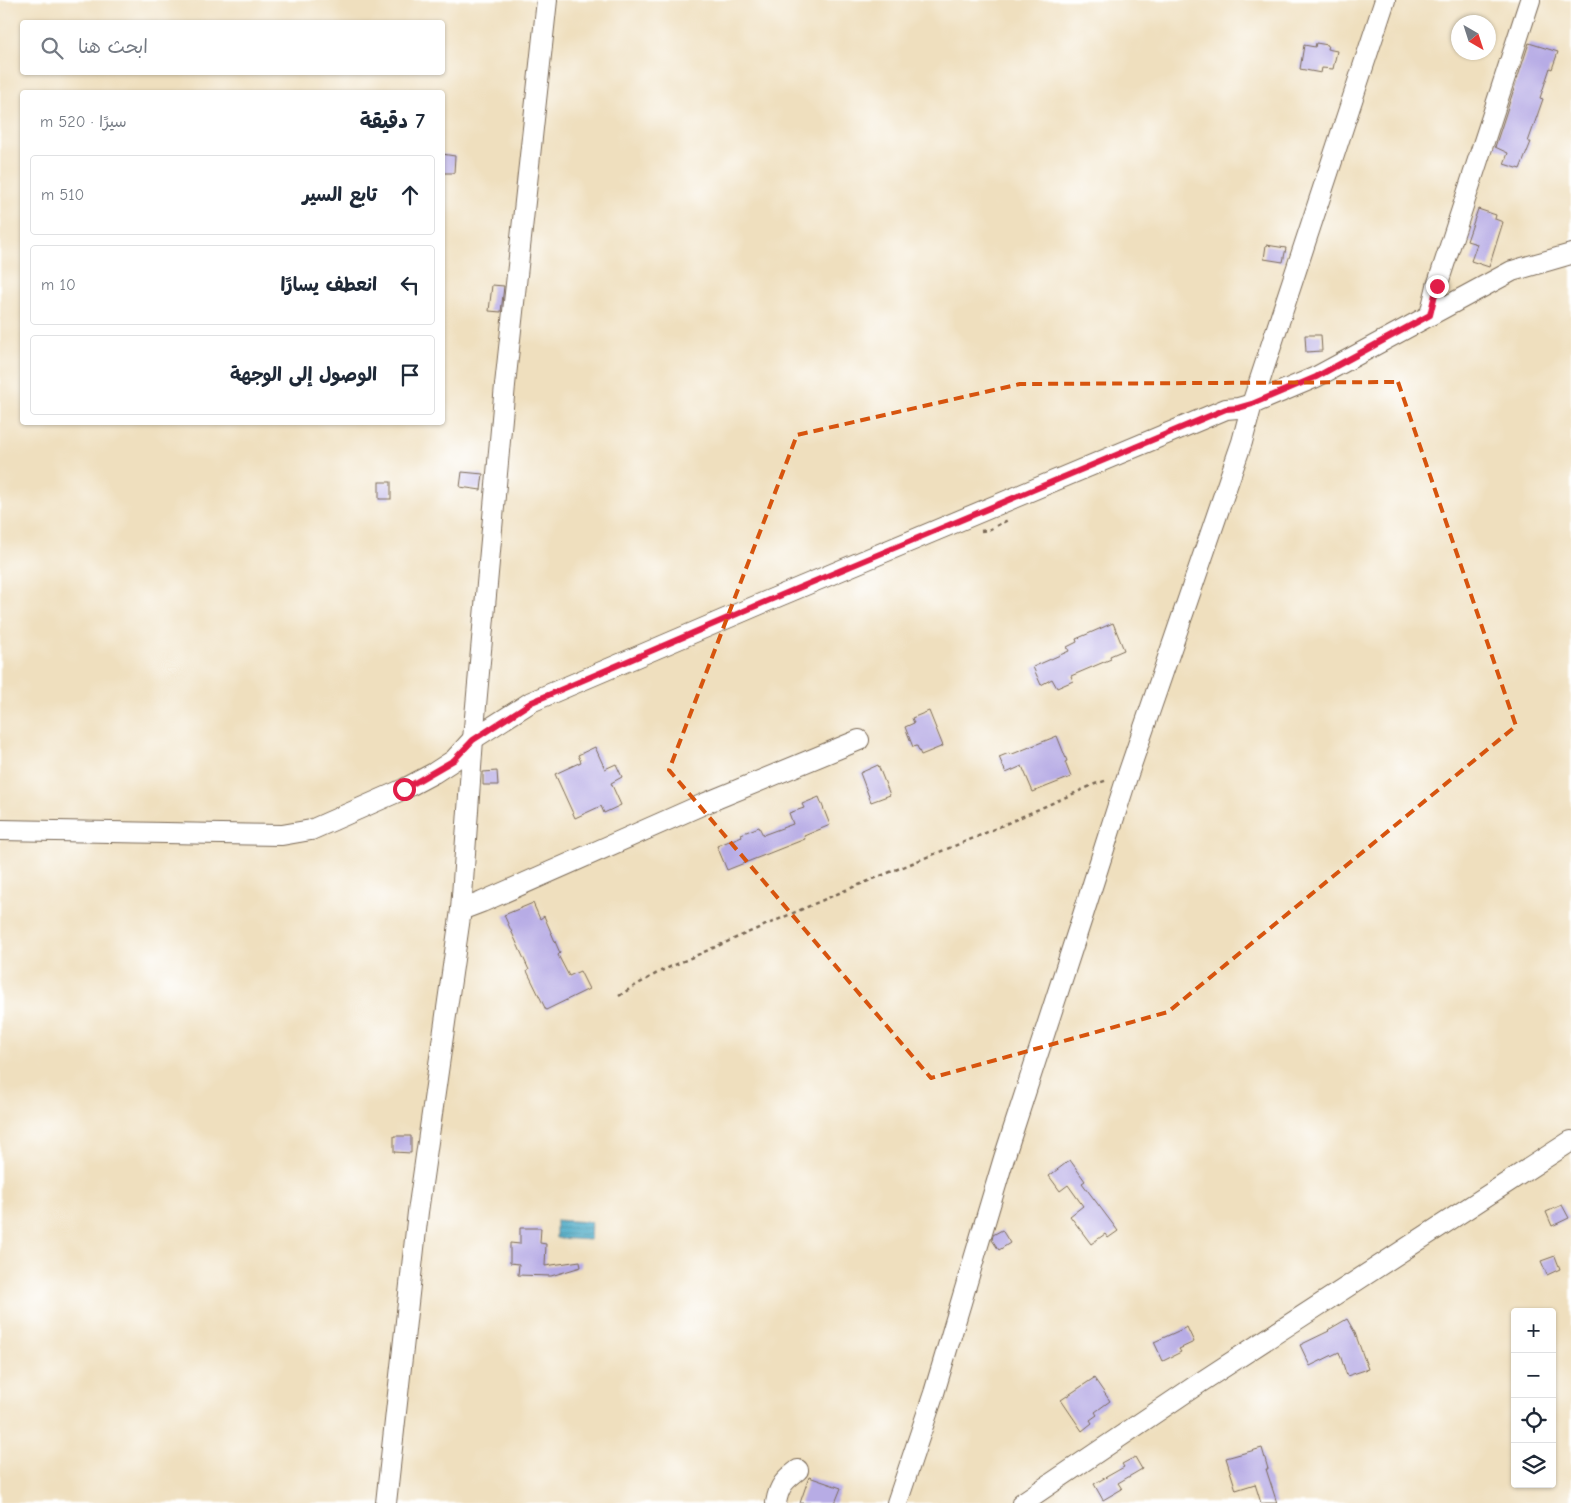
<!DOCTYPE html>
<html lang="ar">
<head>
<meta charset="utf-8">
<style>
  body { margin:0; font-family:"Comic Neue","Playpen Sans Arabic",sans-serif; background:#f2f2f3; color:#1f2937; direction:rtl }
  .controls { position:absolute; right:15px; bottom:15px; display:grid; overflow:hidden; border-radius:5px; box-shadow:0 1px 4px #0004 }
  .controls button { width:45px; height:45px; display:grid; place-items:center; padding:0; border:0; border-bottom:1px solid #e0e1e3; background:#fff; color:#1f2937; font:25px sans-serif }
  .compass { position:absolute; left:1451px; top:15px; width:45px; height:45px; border-radius:50%; background:#fff; box-shadow:0 1px 4px #0004; rotate:141deg }
  .stop { position:absolute; width:15px; height:15px; margin:-11px; border:4px solid #e11d48; border-radius:50%; background:#fff }
  .stop.end { background:#e11d48; border-color:#fff; box-shadow:0 1px 5px #0008 }
  .list { margin:0; padding:0; list-style:none }
  h2 { display:flex; justify-content:space-between; align-items:center; height:65px; margin:0; padding:0 20px; font-size:21px }
  h2 small { font-size:16px; font-weight:400; color:#747a83 }
  .list li { display:grid; grid-template-columns:32px 1fr auto; gap:15px; align-items:center; box-sizing:border-box; height:80px; margin:0 10px 10px; padding:0 10px; border:1px solid #e0e1e3; border-radius:5px }
  .list b { display:block; font-size:19px; white-space:nowrap }
  .list em { font-size:16px; font-style:normal; color:#747a83 }
  .icon { flex:none; width:28px; height:28px; fill:none; stroke:currentColor; stroke-width:2; stroke-linecap:round; stroke-linejoin:round }
  .map { position:relative; flex:none; width:1571px; height:1503px; overflow:hidden; direction:ltr }
  .search { position:absolute; background:#fff; box-shadow:0 1px 4px #0004; left:20px; top:20px; width:425px; height:55px; display:flex; align-items:center; gap:12px; box-sizing:border-box; padding:0 18px; border-radius:5px; color:#747a83; font-size:19px }
  .panel { position:absolute; background:#fff; box-shadow:0 1px 4px #0004; left:20px; top:90px; width:425px; height:335px; border-radius:5px; direction:rtl }
  .map>svg:first-child { display:block }
</style>
</head>
<body>
<div class="map">
<svg width="1571" height="1503" viewBox="0 0 1571 1503">
  <defs>
    <pattern id="water-rules" width="6" height="5" patternUnits="userSpaceOnUse" patternTransform="scale(1.25)"><rect width="6" height="5" fill="#46a8c5"/><path d="M0 2.5h6" fill="none" stroke="#3c899f"/></pattern>
  </defs>
  <rect width="100%" height="100%" fill="#fff"/>
  <filter id="ink" filterUnits="userSpaceOnUse"><feTurbulence type="fractalNoise" baseFrequency=".02" numOctaves="2"/><feDisplacementMap in="SourceGraphic" scale="10" xChannelSelector="R" yChannelSelector="G"/><feConvolveMatrix kernelMatrix="1 2 1 2 8 2 1 2 1" color-interpolation-filters="sRGB"/></filter>
  <filter id="wash" filterUnits="userSpaceOnUse"><feTurbulence type="fractalNoise" baseFrequency=".0096" numOctaves="4" result="noise"/><feDisplacementMap in="SourceGraphic" scale="20" xChannelSelector="R" yChannelSelector="G"/><feGaussianBlur stdDeviation="1.12" result="paint"/><feColorMatrix in="noise" values="0 0 0 0 0 0 0 0 0 0 0 0 0 0 0 0 0 1.4 0 .05"/><feComposite in="paint" operator="in"/></filter>
  <g filter="url(#wash)">
    <rect width="100%" height="100%" fill="#efdfbe"/>
    <polygon fill="url(#water-rules)" stroke="#406972" points="556,1220 591,1222 590,1240 556,1238"/>
    <g id="blocks">
      <g fill="#b7ace5">
        <polygon points="1316,43 1328,45 1327,49 1337,51 1333,69 1322,68 1321,73 1300,69 1304,45 1315,47"/>
        <polygon points="1529,43 1558,52 1552,69 1550,68 1540,98 1543,99 1528,142 1531,142 1520,169 1504,164 1508,153 1495,147"/>
        <polygon points="442,154 455,156 454,173 442,173"/>
        <polygon points="1478,209 1496,215 1495,219 1503,222 1489,267 1471,261 1477,244 1467,241"/>
        <polygon points="1266,245 1286,248 1283,262 1264,259"/>
        <polygon points="492,285 504,286 501,312 489,311"/>
        <polygon points="1305,335 1321,335 1322,351 1306,352"/>
        <polygon points="462,472 483,474 481,490 460,487"/>
        <rect x="379" y="482" width="12" height="17"/>
        <polygon points="1113,623 1124,650 1110,656 1111,659 1071,676 1073,681 1057,688 1052,679 1041,685 1033,667 1069,651 1067,647 1077,642 1076,639"/>
        <polygon points="929,711 943,746 921,755 917,746 913,747 905,727 914,723 912,718"/>
        <polygon points="1057,736 1067,761 1065,762 1071,777 1033,792 1022,766 1006,773 999,757 1009,753 1010,755"/>
        <polygon points="595,747 605,769 616,764 622,777 611,783 621,805 604,813 601,806 575,818 555,774 581,762 578,755"/>
        <polygon points="878,765 890,795 871,802 860,773"/>
        <polygon points="497,771 498,785 483,785 483,772"/>
        <polygon points="819,797 830,825 804,836 805,839 727,870 717,846 742,836 741,834 759,827 763,835 793,824 789,813 804,808 802,804"/>
        <polygon points="533,903 540,919 544,916 560,953 558,955 569,976 580,971 589,989 546,1010 527,971 529,970 504,915"/>
        <polygon points="394,1136 411,1136 411,1153 394,1152"/>
        <polygon points="1070,1160 1085,1181 1082,1183 1118,1231 1108,1238 1105,1234 1091,1244 1070,1216 1083,1206 1068,1185 1060,1191 1049,1176"/>
        <polygon points="1562,1205 1569,1218 1552,1226 1546,1212"/>
        <polygon points="520,1228 541,1228 540,1243 546,1244 545,1266 580,1261 581,1267 551,1276 518,1275 519,1264 510,1263 510,1243 520,1244"/>
        <polygon points="1002,1230 1010,1243 999,1250 992,1240 993,1235"/>
        <polygon points="1555,1256 1560,1269 1547,1275 1541,1261"/>
        <polygon points="1347,1319 1355,1333 1368,1369 1347,1376 1339,1352 1310,1366 1300,1345 1329,1331 1328,1330"/>
        <polygon points="1187,1327 1194,1342 1179,1349 1181,1352 1163,1361 1154,1342"/>
        <polygon points="1094,1378 1110,1401 1095,1412 1097,1415 1090,1420 1092,1423 1082,1431 1061,1400"/>
        <polygon points="1262,1448 1268,1469 1266,1469 1277,1503 1261,1503 1255,1484 1236,1490 1226,1458"/>
        <polygon points="1135,1457 1142,1469 1118,1483 1122,1489 1103,1500 1094,1484 1124,1467 1122,1464"/>
        <polygon points="809,1477 841,1488 835,1503 800,1503"/>
      </g>
    </g>
  </g>
  <g filter="url(#ink)">
    <use href="#blocks" fill-opacity="0" stroke="#7a6956" stroke-width="1"/>
    <g fill="none" stroke-linecap="round" stroke-linejoin="round">
      <defs>
        <g id="minor">
          <polyline points="1430,315 1437,286 1530,0"/>
          <polyline points="0,830 282,835 311,830 404,789 434,773 454,760 473,739 531,702 765,602 1226,409 1238,408 1252,404 1316,377 1512,271 1571,254"/>
          <polyline points="461,910 482,902 706,803 859,740"/>
          <polyline points="386,1503 418,1212 461,910 473,739 505,385 547,0"/>
          <path d="M776 1503C779 1485 785 1480 798 1470"/>
          <polyline points="897,1503 934,1393 1004,1158 1083,915 1127,777 1242,442 1252,404 1385,0"/>
          <polyline points="1022,1503 1201,1382 1571,1141"/>
        </g>
      </defs>
      <use href="#minor" stroke="#7a6956" stroke-width="22"/>
      <g stroke="#7a6956" stroke-width="2.5" stroke-dasharray="4 4" stroke-linecap="butt">
        <polyline points="981,531 988,530 1010,519"/>
        <polyline points="619,996 631,988 661,971 713,948 846,890 974,838 1095,784 1108,780"/>
      </g>
      <use href="#minor" stroke="#fff" stroke-width="20"/>
    </g>
  </g>
  <g fill="none" stroke-linecap="round" stroke-linejoin="round" filter="url(#ink)">
    <polyline stroke="#e11d48" stroke-width="6" points="404,789 454,760 473,740 532,702 765,602 1226,409 1238,408 1252,404 1316,377 1430,315 1437,286"/>
  </g>
  <path fill="none" stroke="#d7540e" stroke-width="4" stroke-dasharray="10 6" stroke-linejoin="round" d="M1398 382 1516 726 1168 1012 931 1078 669 770 797 435 1020 384Z"/>
</svg>
<div class="controls">
<button>+</button>
<button>−</button>
<button><svg class="icon" aria-label="locate" viewBox="0 0 24 24"><circle cx="12" cy="12" r="6"/><path d="M12 2v4M12 18v4M2 12h4M18 12h4"/></svg></button>
<button><svg class="icon" aria-label="layers" viewBox="0 0 24 24"><path d="M12 4l9 5-9 5-9-5zM3 14l9 5 9-5"/></svg></button>
</div>
<svg class="compass" viewBox="-18 -18 36 36"><path d="M0-13l5 13h-10z" fill="#e53935"/><path d="M0 13l5-13h-10z" fill="#747a83"/></svg>
<div class="stop" style="left:404px;top:789px"></div>
<div class="stop end" style="left:1437px;top:286px"></div>
<div class="search"><svg class="icon" aria-label="search" viewBox="0 0 24 24"><circle cx="10" cy="10" r="6"/><path d="M15 15l6 6"/></svg>ابحث هنا</div>
<section class="panel">
<h2>7 دقيقة<small>سيرًا · 520 m</small></h2>
<ul class="list">
<li><svg class="icon" aria-label="ahead" viewBox="0 0 24 24"><path d="M12 20V5M6 11l6-6 6 6"/></svg><div><b>تابع السير</b></div><em>510 m</em></li>
<li><svg class="icon" aria-label="left" viewBox="0 0 24 24"><path d="M17 20v-9H6M10 6l-5 5 5 5"/></svg><div><b>انعطف يسارًا</b></div><em>10 m</em></li>
<li><svg class="icon" aria-label="arrive" viewBox="0 0 24 24"><path d="M6 21V4h12l-3 4 3 4H6"/></svg><div><b>الوصول إلى الوجهة</b></div></li>
</ul>
</section>
</div>
</body>
</html>
